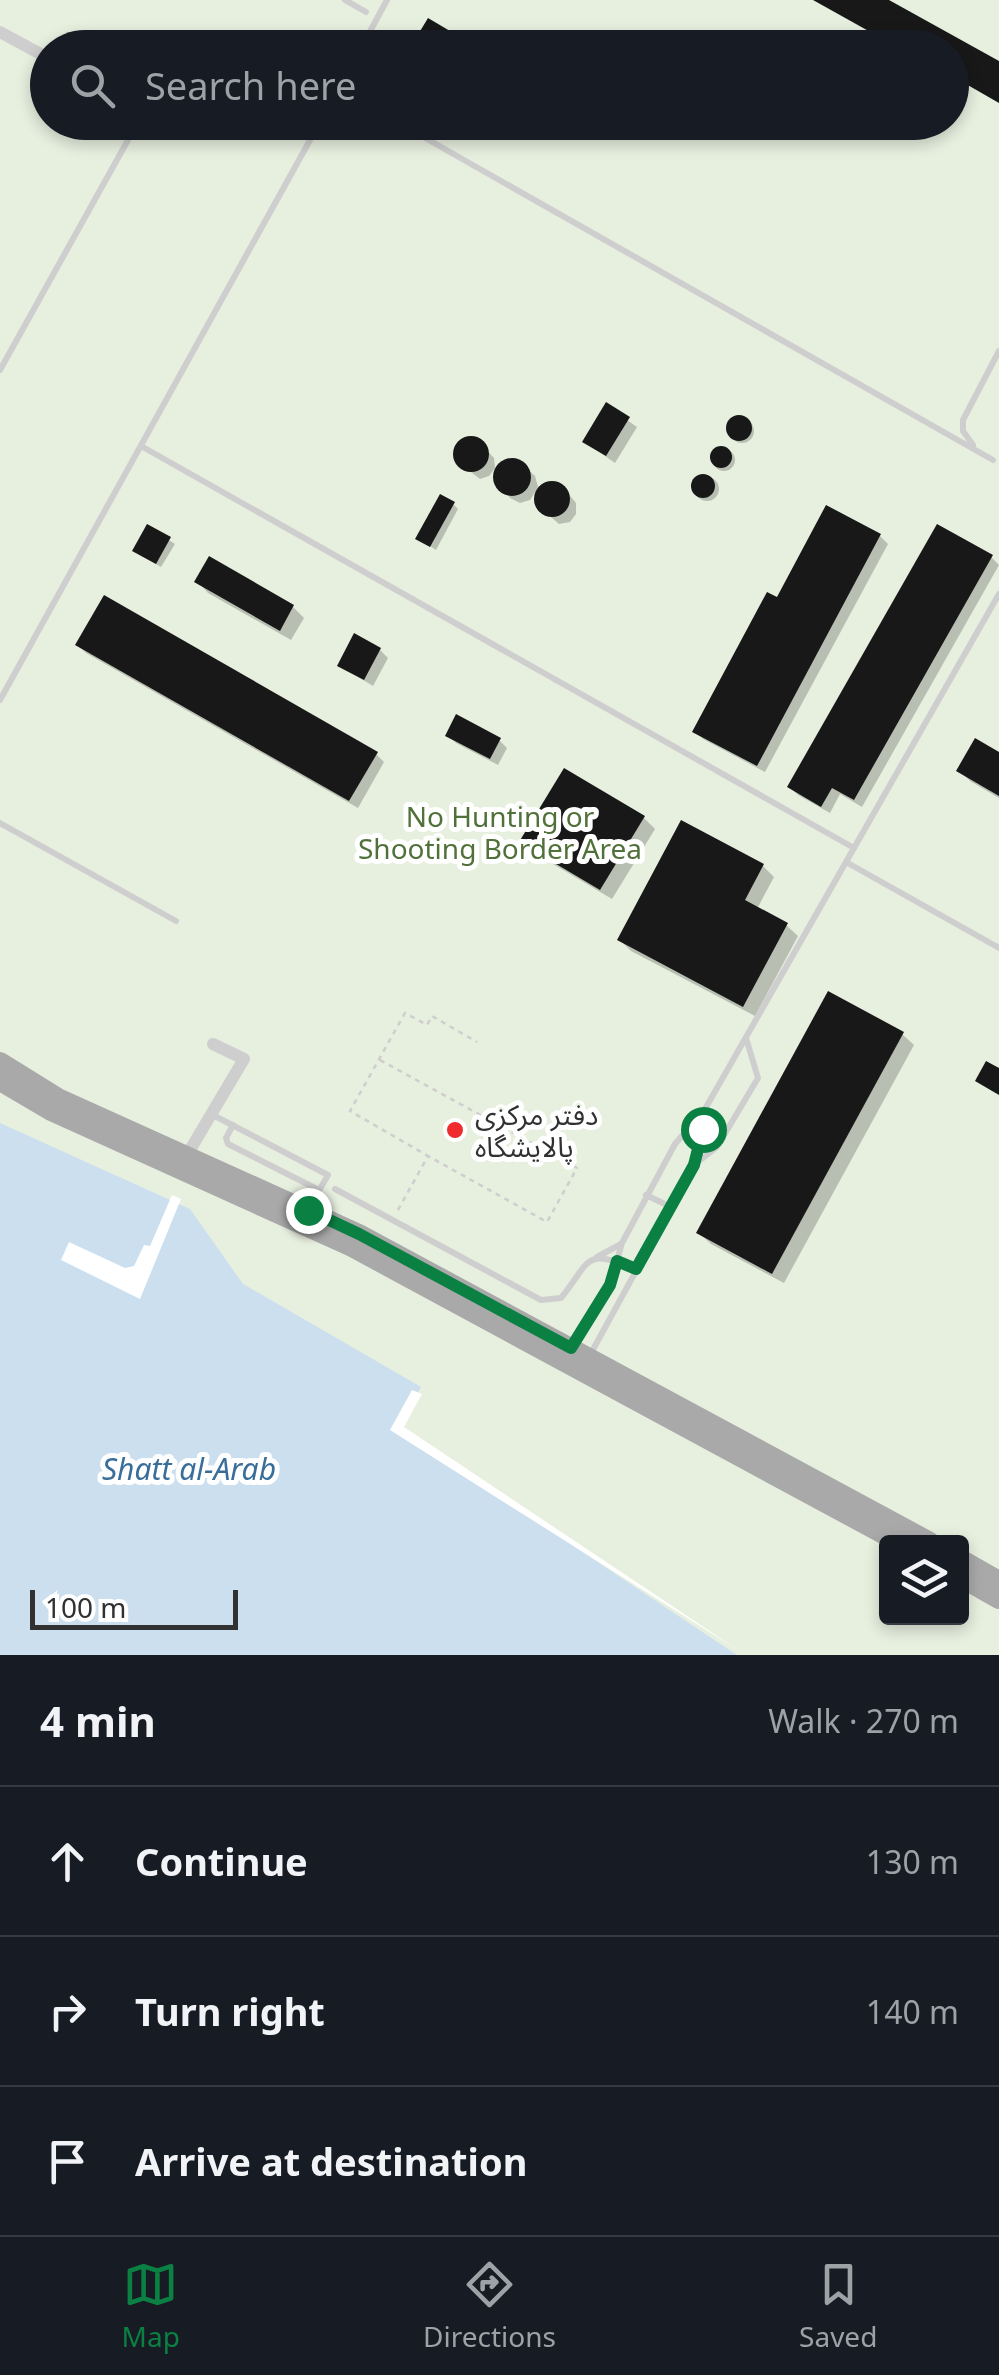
<!DOCTYPE html>
<html lang="en">
<head>
<meta charset="utf-8">
<style>
  body { margin:0; font-family:"Noto Sans","Noto Sans Arabic",sans-serif; background:#20242c; color:#f1f3f6 }
  .controls { position:absolute; right:30px; bottom:30px; display:grid; overflow:hidden; border-radius:10px; box-shadow:0 5px 15px #0003 }
  .controls button { width:90px; height:90px; display:grid; place-items:center; padding:0; border:0; border-bottom:2px solid #363941; background:#171b24; color:#f1f3f6; font:50px sans-serif }
  .scale { position:absolute; left:30px; bottom:25px; width:208px; box-sizing:border-box; padding-left:10px; border:5px solid #313131; border-top:0; font-size:28px; line-height:35px; white-space:nowrap; color:#313131; -webkit-text-stroke:8px #fff; paint-order:stroke }
  .stop { position:absolute; width:30px; height:30px; margin:-22px; border:8px solid #0b8043; border-radius:50%; background:#fff }
  .stop.end { background:#0b8043; border-color:#fff; box-shadow:0 2px 10px #0008 }
  .list { margin:0; padding:0; list-style:none }
  h2 { display:flex; justify-content:space-between; align-items:center; height:130px; margin:0; padding:0 40px; font-size:42px }
  h2 small { font-size:32px; font-weight:400; color:#9ea1a6 }
  .list li { display:grid; grid-template-columns:65px 1fr auto; gap:30px; align-items:center; box-sizing:border-box; height:150px; padding:0 40px; border-top:2px solid #363941 }
  .list b { display:block; font-size:38px; white-space:nowrap }
  .list em { font-size:32px; font-style:normal; color:#9ea1a6 }
  .icon { flex:none; width:55px; height:55px; fill:none; stroke:currentColor; stroke-width:2; stroke-linecap:round; stroke-linejoin:round }
  .map { position:relative; flex:none; width:999px; height:1655px; overflow:hidden }
  .search { position:absolute; background:#171b24; box-shadow:0 5px 15px #0003; left:30px; right:30px; top:30px; height:110px; display:flex; align-items:center; gap:25px; box-sizing:border-box; padding:0 35px; border-radius:55px; color:#9ea1a6; font-size:38px }
  .sheet { height:580px; background:#171b24 }
  nav { display:flex; justify-content:space-around; align-items:center; box-sizing:border-box; height:140px; border-top:2px solid #363941; background:#171b24; font-size:28px; color:#9ea1a6 }
  nav a { display:grid; justify-items:center; gap:5px }
  nav .on { color:#0b8043 }
  .map>svg:first-child { display:block }
</style>
</head>
<body>
<div class="map">
<svg width="999" height="1655" viewBox="0 0 999 1655">
  <rect width="100%" height="100%" fill="#fff"/>
  <path fill="#e7efdf" fill-rule="evenodd" d="M0 0H999V1655H136L0 1564ZM48 48H952V122H48ZM886 1542H962V1618H886Z"/>
  <polygon fill="#cbdfef" points="0,1123 190,1209 243,1284 421,1387 398,1429 737,1655 0,1655"/>
  <g fill="#fff">
    <polygon points="172,1195 181,1199 140,1299 61,1260 69,1242 125,1268 134,1266 144,1245 150,1246"/>
    <polygon points="412,1390 422,1394 404,1427 741,1652 390,1430"/>
  </g>
  <g fill="#0003">
    <polygon points="453,36 461,44 459,48 413,48"/>
    <polygon points="607,406 637,427 615,463 585,442"/>
    <circle cx="742" cy="431" r="12"/>
    <polygon points="464,441 478,441 494,458 495,468 489,476 480,479 458,462 456,453"/>
    <circle cx="724" cy="460" r="11"/>
    <polygon points="511,461 526,468 535,476 538,487 530,500 520,503 510,498 496,479 502,465"/>
    <circle cx="707" cy="489" r="12"/>
    <polygon points="545,484 561,485 576,503 576,514 570,522 559,524 538,506 538,487 539,490"/>
    <polygon points="453,504 458,509 436,550 419,539"/>
    <polygon points="148,527 175,544 161,567 140,555"/>
    <polygon points="880,536 888,544 765,772 703,739 695,731 778,600"/>
    <polygon points="991,557 999,565 862,807 840,794 830,813 798,795 790,787"/>
    <polygon points="209,560 293,607 304,618 291,640 208,593 197,581"/>
    <polygon points="78,645 376,754 384,762 358,808 86,653"/>
    <polygon points="380,650 388,658 373,686 340,666"/>
    <polygon points="448,735 499,740 507,748 498,765 456,743"/>
    <polygon points="999,755 999,798 970,781 959,770"/>
    <polygon points="644,818 655,829 612,899 533,852 522,841"/>
    <polygon points="763,866 774,877 757,909 786,925 798,936 755,1016 631,951 620,940"/>
    <polygon points="902,1034 914,1045 784,1283 711,1244 699,1233"/>
  </g>
  <g fill="#181818">
    <polygon points="813,0 889,0 999,61 999,103 952,76 952,48 899,48"/>
    <polygon points="428,18 455,34 447,48 410,48"/>
    <polygon points="606,402 630,417 606,456 582,442"/>
    <circle cx="739" cy="428" r="13"/>
    <circle cx="471" cy="454" r="18"/>
    <circle cx="721" cy="457" r="11"/>
    <circle cx="512" cy="477" r="19"/>
    <circle cx="703" cy="486" r="12"/>
    <circle cx="552" cy="499" r="18"/>
    <polygon points="440,494 455,502 430,547 415,539"/>
    <polygon points="826,505 881,534 757,766 692,732 767,592 777,597"/>
    <polygon points="147,524 171,537 156,564 132,551"/>
    <polygon points="937,524 993,555 854,800 832,788 821,807 787,787"/>
    <polygon points="209,556 294,605 280,631 194,582"/>
    <polygon points="104,595 378,752 349,801 75,645"/>
    <polygon points="354,633 381,648 364,680 337,666"/>
    <polygon points="456,714 501,738 490,759 445,736"/>
    <polygon points="975,738 999,752 999,796 956,771"/>
    <polygon points="564,768 645,816 600,890 519,842"/>
    <polygon points="681,820 764,864 745,900 788,923 743,1007 617,940"/>
    <polygon points="828,991 904,1032 772,1274 696,1233"/>
    <polygon points="986,1061 999,1068 999,1095 975,1081"/>
  </g>
  <g fill="none" stroke-linecap="round" stroke-linejoin="round">
    <g stroke="#cecece" stroke-width="2.5" stroke-dasharray="5 5" stroke-linecap="butt">
      <polyline points="380,1060 577,1168 547,1222 428,1156"/>
      <polyline points="398,1210 428,1156 350,1111 405,1013 427,1025 432,1016 477,1042"/>
    </g>
    <g stroke="#cecece" stroke-width="6">
      <polyline points="345,0 366,12"/>
      <polyline points="361,48 387,0"/>
      <polyline points="397,122 993,460"/>
      <polyline points="0,370 138,122"/>
      <polyline points="973,445 963,431 963,420 999,351"/>
      <polyline points="141,446 854,848"/>
      <polyline points="0,700 320,122"/>
      <polyline points="0,823 176,921"/>
      <polyline points="846,862 999,948"/>
      <polyline points="213,1115 328,1175 309,1208"/>
      <polyline points="233,1125 226,1138 228,1144 319,1190"/>
      <polyline points="694,1165 717,1147 758,1078 746,1038"/>
      <path d="M335 1189 541 1300 561 1298C591 1261 583 1247 636 1269"/>
      <polyline points="646,1195 671,1207"/>
      <polyline points="597,1257 621,1244"/>
      <polyline points="574,1344 610,1285 622,1243 675,1144 705,1109 999,594"/>
      <polyline points="590,1355 694,1165 705,1111"/>
    </g>
    <g stroke="#cecece" stroke-width="12">
      <polyline points="0,32 48,58"/>
      <polyline points="187,1155 244,1059 213,1044"/>
    </g>
    <g stroke="#a9a9a9" stroke-width="20">
      <polyline points="0,1062 58,1098 359,1234 930,1542"/>
      <polyline points="0,1081 51,1111 352,1247 898,1542"/>
      <polyline points="962,1560 999,1581"/>
      <polyline points="962,1578 999,1599"/>
    </g>
  </g>
  <g fill="none" stroke-linecap="round" stroke-linejoin="round">
    <polyline stroke="#0b8043" stroke-width="12" points="308,1210 359,1234 571,1348 610,1285 617,1261 636,1269 694,1165 703,1129"/>
  </g>
  <circle fill="#f02b2d" stroke="#fff" stroke-width="4" cx="455" cy="1130" r="10"/>
  <g text-anchor="middle" dominant-baseline="central" stroke-width="10" stroke-linejoin="round" paint-order="stroke">
    <g font-size="28" fill="#51713b" stroke="#fff">
      <text x="500" y="816">No Hunting or<tspan x="500" dy="32">Shooting Border Area</tspan></text>
    </g>
    <g font-size="28" fill="#313131" stroke="#fff" text-anchor="start">
      <text x="475" y="1114">دفتر مرکزی<tspan x="475" dy="32">پالایشگاه</tspan></text>
    </g>
    <g font-size="30" font-style="italic" fill="#396e9a" stroke="#fff">
      <text x="189" y="1468">Shatt al-Arab</text>
    </g>
  </g>
</svg>
<div class="controls">
<button><svg class="icon" aria-label="layers" viewBox="0 0 24 24"><path d="M12 4l9 5-9 5-9-5zM3 14l9 5 9-5"/></svg></button>
</div>
<div class="scale">100 m</div>
<div class="stop" style="left:703px;top:1129px"></div>
<div class="stop end" style="left:308px;top:1210px"></div>
<div class="search"><svg class="icon" aria-label="search" viewBox="0 0 24 24"><circle cx="10" cy="10" r="6"/><path d="M15 15l6 6"/></svg>Search here</div>
</div>
<section class="sheet">
<h2>4 min<small>Walk · 270 m</small></h2>
<ul class="list">
<li><svg class="icon" aria-label="ahead" viewBox="0 0 24 24"><path d="M12 20V5M6 11l6-6 6 6"/></svg><div><b>Continue</b></div><em>130 m</em></li>
<li><svg class="icon" aria-label="right" viewBox="0 0 24 24"><path d="M7 20v-9h11M14 6l5 5-5 5"/></svg><div><b>Turn right</b></div><em>140 m</em></li>
<li><svg class="icon" aria-label="arrive" viewBox="0 0 24 24"><path d="M6 21V4h12l-3 4 3 4H6"/></svg><div><b>Arrive at destination</b></div></li>
</ul>
</section>
<nav>
<a class="on"><svg class="icon" aria-label="map" viewBox="0 0 24 24"><path d="M3 6l6-2 6 2 6-2v14l-6 2-6-2-6 2zM9 4v14M15 6v14"/></svg>Map</a>
<a><svg class="icon" aria-label="directions" viewBox="0 0 24 24"><path d="M12 3l9 9-9 9-9-9zM9 14v-3h6M13 9l2 2-2 2"/></svg>Directions</a>
<a><svg class="icon" aria-label="saved" viewBox="0 0 24 24"><path d="M7 4h10v16l-5-4-5 4z"/></svg>Saved</a>
</nav>
</body>
</html>
